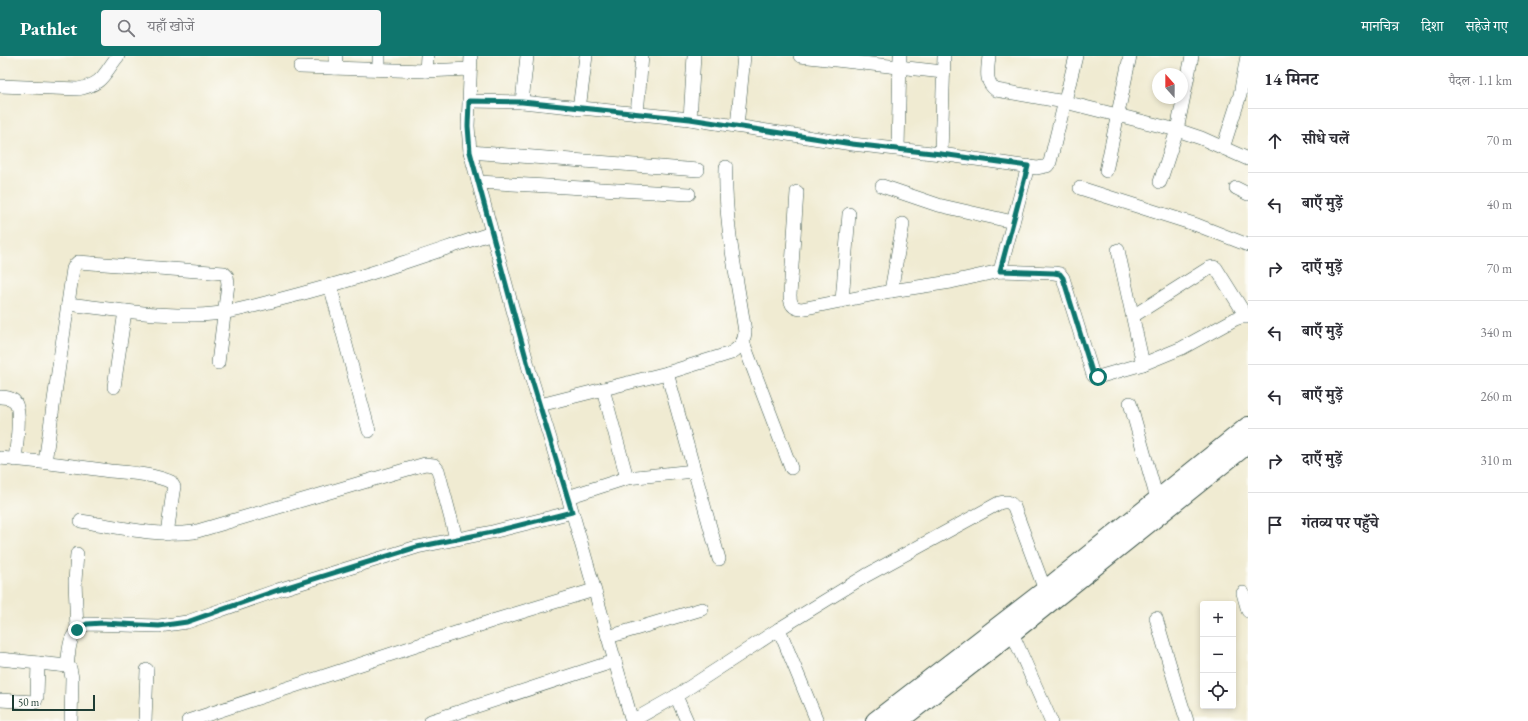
<!DOCTYPE html>
<html lang="hi">
<head>
<meta charset="utf-8">
<style>
  body { margin:0; font-family:"EB Garamond","Noto Serif Devanagari",serif; background:#f7f7f7; color:#2b2b33 }
  .controls { position:absolute; right:12px; bottom:12px; display:grid; overflow:hidden; border-radius:4px; box-shadow:0 2px 6px #0003 }
  .controls button { width:36px; height:36px; display:grid; place-items:center; padding:0; border:0; border-bottom:1px solid #e1e1e2; background:#fff; color:#2b2b33; font:20px sans-serif }
  .compass { position:absolute; left:1152px; top:12px; width:36px; height:36px; border-radius:50%; background:#fff; box-shadow:0 2px 6px #0003; rotate:339deg }
  .scale { position:absolute; left:12px; bottom:10px; width:83px; box-sizing:border-box; padding-left:4px; border:2px solid #1f3d34; border-top:0; font-size:11px; line-height:14px; white-space:nowrap; color:#1f3d34; -webkit-text-stroke:3px #fdfcf7; paint-order:stroke }
  .stop { position:absolute; width:12px; height:12px; margin:-9px; border:3px solid #0f766e; border-radius:50%; background:#fff }
  .stop.end { background:#0f766e; border-color:#fff; box-shadow:0 1px 4px #0008 }
  .list { margin:0; padding:0; list-style:none }
  h2 { display:flex; justify-content:space-between; align-items:center; height:52px; margin:0; padding:0 16px; font-size:17px }
  h2 small { font-size:13px; font-weight:400; color:#7c7c81 }
  .list li { display:grid; grid-template-columns:26px 1fr auto; gap:12px; align-items:center; box-sizing:border-box; height:64px; padding:0 16px; border-top:1px solid #e1e1e2 }
  .list b { display:block; font-size:15px; white-space:nowrap }
  .list em { font-size:13px; font-style:normal; color:#7c7c81 }
  .icon { flex:none; width:22px; height:22px; fill:none; stroke:currentColor; stroke-width:2; stroke-linecap:round; stroke-linejoin:round }
  .map { position:relative; flex:none; width:1248px; height:665px; overflow:hidden }
  header { display:flex; align-items:center; gap:24px; box-sizing:border-box; height:56px; padding:0 20px; background:#0f766e; color:#fff }
  header strong { font-size:19px }
  nav { display:flex; gap:22px; margin-inline-start:auto; font-size:14px }
  .search { width:280px; height:36px; background:#f7f7f7; display:flex; align-items:center; gap:10px; box-sizing:border-box; padding:0 14px; border-radius:4px; color:#7c7c81; font-size:15px }
  main { display:flex }
  aside { flex:1; background:#fff }
  .map>svg:first-child { display:block }
</style>
</head>
<body>
<header>
<strong>Pathlet</strong>
<div class="search"><svg class="icon" aria-label="search" viewBox="0 0 24 24"><circle cx="10" cy="10" r="6"/><path d="M15 15l6 6"/></svg>यहाँ खोजें</div>
<nav><a>मानचित्र</a><a>दिशा</a><a>सहेजे गए</a></nav>
</header>
<main>
<div class="map">
<svg width="1248" height="665" viewBox="0 0 1248 665">
  <rect width="100%" height="100%" fill="#fdfcf7"/>
  <filter id="ink" filterUnits="userSpaceOnUse"><feTurbulence type="fractalNoise" baseFrequency=".025" numOctaves="2"/><feDisplacementMap in="SourceGraphic" scale="8" xChannelSelector="R" yChannelSelector="G"/><feConvolveMatrix kernelMatrix="1 2 1 2 8 2 1 2 1" color-interpolation-filters="sRGB"/></filter>
  <filter id="wash" filterUnits="userSpaceOnUse"><feTurbulence type="fractalNoise" baseFrequency=".012" numOctaves="4" result="noise"/><feDisplacementMap in="SourceGraphic" scale="16" xChannelSelector="R" yChannelSelector="G"/><feGaussianBlur stdDeviation="0.9" result="paint"/><feColorMatrix in="noise" values="0 0 0 0 0 0 0 0 0 0 0 0 0 0 0 0 0 1.4 0 .05"/><feComposite in="paint" operator="in"/></filter>
  <g filter="url(#wash)">
    <rect width="100%" height="100%" fill="#f0ebd2"/>
  </g>
  <g filter="url(#ink)">
    <g fill="none" stroke-linecap="round" stroke-linejoin="round">
      <defs>
        <g id="minor">
          <path d="M471 0 468 70 470 96 532 324 568 441 632 665 676 640 779 573 867 519 999 447C1007 445 1009 445 1014 451L1045 534"/>
          <polyline points="800,0 943,16"/>
          <path d="M989 0C988 13 984 26 996 34L1065 46 1177 74 1201 82 1248 103"/>
          <polyline points="300,11 426,15 470,13"/>
          <polyline points="335,12 336,0"/>
          <polyline points="379,13 379,0"/>
          <polyline points="426,15 427,0"/>
          <path d="M0 30 78 33C104 28 103 18 118 0"/>
          <polyline points="469,45 522,46 690,63 852,88 941,98 1037,112 1047,110 1050,106 1076,0"/>
          <polyline points="522,46 527,0"/>
          <polyline points="579,53 586,0"/>
          <polyline points="637,58 642,0"/>
          <polyline points="690,63 694,0"/>
          <polyline points="737,70 744,0"/>
          <polyline points="1223,92 1240,39 1247,0"/>
          <polyline points="898,93 900,0"/>
          <polyline points="470,96 698,114"/>
          <polyline points="941,98 944,0"/>
          <polyline points="1106,115 1130,0"/>
          <polyline points="478,126 689,138"/>
          <polyline points="1160,126 1177,74 1192,0"/>
          <polyline points="882,130 938,149 1013,166"/>
          <polyline points="1080,132 1197,169 1248,189"/>
          <polyline points="1236,132 1248,138"/>
          <path d="M797 136 790 239C790 247 792 252 801 253L891 235 951 226 1000 215 1054 217 1060 218 1063 222 1093 319 1095 321H1098L1143 308 1182 292 1235 263 1241 261H1248"/>
          <polyline points="1118,194 1143,308"/>
          <polyline points="1000,215 1028,110"/>
          <polyline points="330,229 369,375"/>
          <polyline points="891,235 903,168"/>
          <polyline points="842,245 849,158"/>
          <path d="M68 248C110 253 153 260 195 259 224 259 253 250 281 243 353 225 422 200 492 177"/>
          <polyline points="1133,260 1209,212 1213,211 1216,212 1246,260"/>
          <polyline points="743,286 791,412"/>
          <polyline points="667,317 719,503"/>
          <polyline points="114,331 125,255"/>
          <polyline points="603,333 627,422"/>
          <path d="M0 341C4 341 10 342 13 344 23 350 16 392 15 404"/>
          <polyline points="1130,347 1157,443"/>
          <path d="M540 349 667 317 731 297C740 291 744 287 745 276 737 221 724 166 726 111"/>
          <path d="M0 402C37 405 74 410 110 415 130 417 153 418 171 426L174 431 173 436 167 478"/>
          <polyline points="45,406 73,213 75,209 78,206 224,217 227,220 228,228 218,307"/>
          <polyline points="568,441 627,422 694,415"/>
          <path d="M81 465C118 471 157 481 194 476L425 408 434 409 438 414 456 482"/>
          <polyline points="1243,537 1248,555"/>
          <polyline points="1156,562 1178,637 1187,665"/>
          <polyline points="779,573 817,665"/>
          <polyline points="77,574 75,525 77,498"/>
          <polyline points="1012,577 1051,665"/>
          <polyline points="608,581 702,553"/>
          <polyline points="0,603 67,610 70,612 72,622 71,665"/>
          <path d="M67 610C70 591 67 578 87 568L159 570 187 566 278 534 417 491 492 476 572 456"/>
          <polyline points="676,640 687,665"/>
          <polyline points="0,644 35,646 37,641 38,607"/>
          <polyline points="145,665 147,614"/>
          <polyline points="188,665 492,565 594,534"/>
          <polyline points="431,665 615,605"/>
        </g>
        <g id="secondary">
          <polyline points="875,665 1045,534 1248,370"/>
          <polyline points="899,665 1012,577 1248,388"/>
        </g>
      </defs>
      <use href="#minor" stroke="#3e574c" stroke-width="14"/>
      <use href="#secondary" stroke="#3e574c" stroke-width="20"/>
      <use href="#minor" stroke="#fff" stroke-width="13"/>
      <use href="#secondary" stroke="#fff" stroke-width="18"/>
    </g>
  </g>
  <g fill="none" stroke-linecap="round" stroke-linejoin="round" filter="url(#ink)">
    <polyline stroke="#0f766e" stroke-width="5" points="77,574 87,568 103,567 159,570 187,566 278,534 417,491 492,476 572,456 532,324 470,96 468,70 469,45 522,46 690,63 852,88 941,98 1028,110 1000,215 1054,217 1060,218 1063,222 1093,319 1095,321 1098,321"/>
  </g>
</svg>
<div class="controls">
<button>+</button>
<button>−</button>
<button><svg class="icon" aria-label="locate" viewBox="0 0 24 24"><circle cx="12" cy="12" r="6"/><path d="M12 2v4M12 18v4M2 12h4M18 12h4"/></svg></button>
</div>
<svg class="compass" viewBox="-18 -18 36 36"><path d="M0-13l5 13h-10z" fill="#e53935"/><path d="M0 13l5-13h-10z" fill="#7c7c81"/></svg>
<div class="scale">50 m</div>
<div class="stop" style="left:1098px;top:321px"></div>
<div class="stop end" style="left:77px;top:574px"></div>
</div>
<aside>
<h2>14 मिनट<small>पैदल · 1.1 km</small></h2>
<ul class="list">
<li><svg class="icon" aria-label="ahead" viewBox="0 0 24 24"><path d="M12 20V5M6 11l6-6 6 6"/></svg><div><b>सीधे चलें</b></div><em>70 m</em></li>
<li><svg class="icon" aria-label="left" viewBox="0 0 24 24"><path d="M17 20v-9H6M10 6l-5 5 5 5"/></svg><div><b>बाएँ मुड़ें</b></div><em>40 m</em></li>
<li><svg class="icon" aria-label="right" viewBox="0 0 24 24"><path d="M7 20v-9h11M14 6l5 5-5 5"/></svg><div><b>दाएँ मुड़ें</b></div><em>70 m</em></li>
<li><svg class="icon" aria-label="left" viewBox="0 0 24 24"><path d="M17 20v-9H6M10 6l-5 5 5 5"/></svg><div><b>बाएँ मुड़ें</b></div><em>340 m</em></li>
<li><svg class="icon" aria-label="left" viewBox="0 0 24 24"><path d="M17 20v-9H6M10 6l-5 5 5 5"/></svg><div><b>बाएँ मुड़ें</b></div><em>260 m</em></li>
<li><svg class="icon" aria-label="right" viewBox="0 0 24 24"><path d="M7 20v-9h11M14 6l5 5-5 5"/></svg><div><b>दाएँ मुड़ें</b></div><em>310 m</em></li>
<li><svg class="icon" aria-label="arrive" viewBox="0 0 24 24"><path d="M6 21V4h12l-3 4 3 4H6"/></svg><div><b>गंतव्य पर पहुँचे</b></div></li>
</ul>
</aside>
</main>
</body>
</html>
